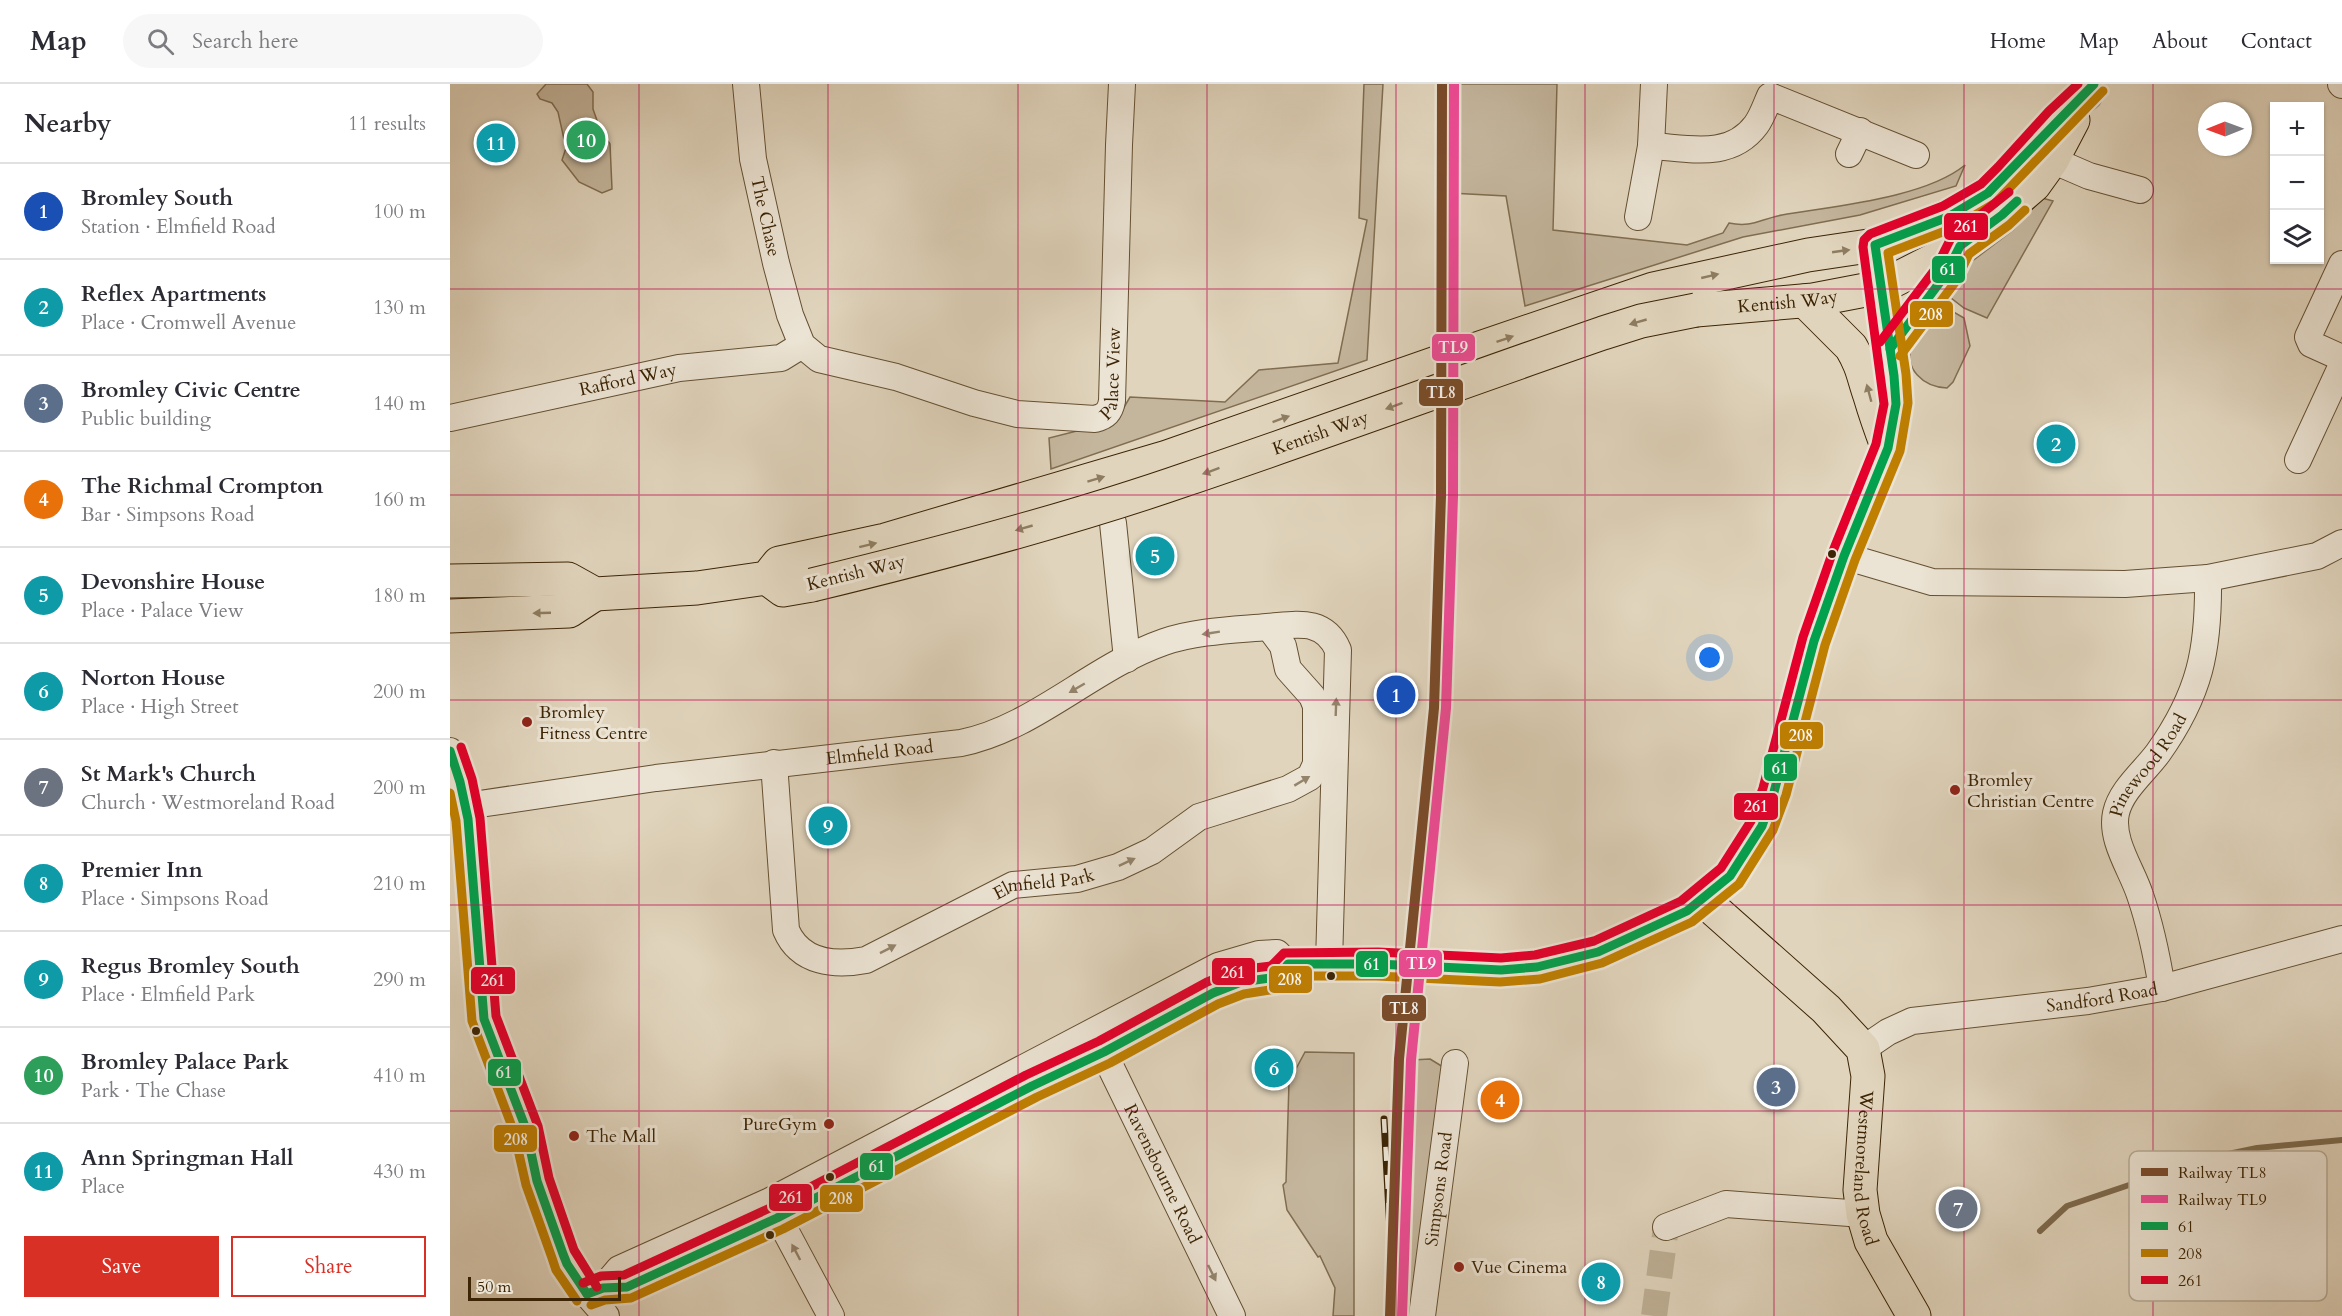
<!DOCTYPE html>
<html lang="en">
<head>
<meta charset="utf-8">
<style>
  body { margin:0; font-family:Cardo,serif; background:#f7f7f7; color:#2b2b33 }
  .controls { position:absolute; right:18px; top:18px; display:grid; overflow:hidden; border-radius:0px; box-shadow:0 2px 4px #0004 }
  .controls button { width:54px; height:54px; display:grid; place-items:center; padding:0; border:0; border-bottom:2px solid #e1e1e2; background:#fff; color:#2b2b33; font:30px sans-serif }
  .compass { position:absolute; left:1748px; top:18px; width:54px; height:54px; border-radius:50%; background:#fff; box-shadow:0 2px 4px #0004; rotate:269deg }
  .scale { position:absolute; left:18px; bottom:15px; width:153px; box-sizing:border-box; padding-left:6px; border:3px solid #3c2404; border-top:0; font-size:16px; line-height:21px; white-space:nowrap; color:#3c2404; -webkit-text-stroke:4px #ebe3d3; paint-order:stroke }
  .you { position:absolute; left:1260px; top:574px; width:21px; height:21px; margin:-15px; border:4px solid #fff; border-radius:50%; background:#1a73e8; box-shadow:0 0 0 9px #1a73e833 }
  .badge { display:grid; place-items:center; width:39px; height:39px; border-radius:50%; background:#d93025; color:#fff; font-size:20px; font-weight:700 }
  .pin { position:absolute; translate:-50% -50%; border:3px solid #fff; box-shadow:0 2px 6px #0006 }
  .list { margin:0; padding:0; list-style:none }
  h2 { display:flex; justify-content:space-between; align-items:center; height:78px; margin:0; padding:0 24px; font-size:26px }
  h2 small { font-size:20px; font-weight:400; color:#7c7c81 }
  .list li { display:grid; grid-template-columns:39px 1fr auto; gap:18px; align-items:center; box-sizing:border-box; height:96px; padding:0 24px; border-top:2px solid #e1e1e2 }
  .list b { display:block; font-size:22px; white-space:nowrap }
  .list p { margin:0; font-size:20px; white-space:nowrap; color:#7c7c81 }
  .list em { font-size:20px; font-style:normal; color:#7c7c81 }
  .actions { display:flex; gap:12px; padding:18px 24px }
  .actions a { flex:1; padding:14px 0; border:2px solid #d93025; border-radius:0px; text-align:center; font-size:21px; color:#d93025 }
  .actions .main { background:#d93025; color:#fff }
  .icon { flex:none; width:33px; height:33px; fill:none; stroke:currentColor; stroke-width:2; stroke-linecap:round; stroke-linejoin:round }
  .map { position:relative; flex:none; width:1892px; height:1232px; overflow:hidden }
  header { display:flex; align-items:center; gap:36px; box-sizing:border-box; height:84px; padding:0 30px; background:#fff; border-bottom:2px solid #e1e1e2 }
  header strong { font-size:28px }
  nav { display:flex; gap:33px; margin-inline-start:auto; font-size:21px }
  .search { width:420px; height:54px; background:#f7f7f7; display:flex; align-items:center; gap:15px; box-sizing:border-box; padding:0 21px; border-radius:33px; color:#7c7c81; font-size:22px }
  main { display:flex }
  aside { flex:1; background:#fff }
  .map>svg:first-child { display:block }
</style>
</head>
<body>
<header>
<strong>Map</strong>
<div class="search"><svg class="icon" aria-label="search" viewBox="0 0 24 24"><circle cx="10" cy="10" r="6"/><path d="M15 15l6 6"/></svg>Search here</div>
<nav><a>Home</a><a>Map</a><a>About</a><a>Contact</a></nav>
</header>
<main>
<aside>
<h2>Nearby<small>11 results</small></h2>
<ul class="list">
<li><span class="badge" style="background:#1a4fb4">1</span><div><b>Bromley South</b><p>Station · Elmfield Road</p></div><em>100 m</em></li>
<li><span class="badge" style="background:#0f9aa8">2</span><div><b>Reflex Apartments</b><p>Place · Cromwell Avenue</p></div><em>130 m</em></li>
<li><span class="badge" style="background:#5c6f8a">3</span><div><b>Bromley Civic Centre</b><p>Public building</p></div><em>140 m</em></li>
<li><span class="badge" style="background:#e8710a">4</span><div><b>The Richmal Crompton</b><p>Bar · Simpsons Road</p></div><em>160 m</em></li>
<li><span class="badge" style="background:#0f9aa8">5</span><div><b>Devonshire House</b><p>Place · Palace View</p></div><em>180 m</em></li>
<li><span class="badge" style="background:#0f9aa8">6</span><div><b>Norton House</b><p>Place · High Street</p></div><em>200 m</em></li>
<li><span class="badge" style="background:#6b7280">7</span><div><b>St Mark's Church</b><p>Church · Westmoreland Road</p></div><em>200 m</em></li>
<li><span class="badge" style="background:#0f9aa8">8</span><div><b>Premier Inn</b><p>Place · Simpsons Road</p></div><em>210 m</em></li>
<li><span class="badge" style="background:#0f9aa8">9</span><div><b>Regus Bromley South</b><p>Place · Elmfield Park</p></div><em>290 m</em></li>
<li><span class="badge" style="background:#2e9e5b">10</span><div><b>Bromley Palace Park</b><p>Park · The Chase</p></div><em>410 m</em></li>
<li><span class="badge" style="background:#0f9aa8">11</span><div><b>Ann Springman Hall</b><p>Place</p></div><em>430 m</em></li>
</ul>
<div class="actions"><a class="main">Save</a><a>Share</a></div>
</aside>
<div class="map">
<svg width="1892" height="1232" viewBox="0 0 1892 1232">
  <rect width="100%" height="100%" fill="#e0d4bc"/>
  <filter id="stains"><feTurbulence type="fractalNoise" baseFrequency=".00333" numOctaves="4"/><feColorMatrix values="0 0 0 0 .2 0 0 0 0 .09 0 0 0 0 .02 0 0 0 .5 -.17"/></filter>
  <radialGradient id="worn" r=".72"><stop offset=".6" stop-color="#630" stop-opacity="0"/><stop offset="1" stop-color="#630" stop-opacity=".3"/></radialGradient>
  <g fill="#c4b69d" stroke="#806d50" stroke-width="1.5">
    <polygon points="96,0 137,0 143,8 143,25 150,45 160,60 162,105 152,109 129,98 112,76 116,64 108,28 102,19 90,15 87,10"/>
    <polygon points="914,0 933,0 917,276 601,385 599,354 666,337 680,313 775,318 809,286 888,279 917,136 909,134"/>
    <path d="M1001 0H1107L1103 146 1237 161 1273 149 1279 139C1302 144 1310 135 1332 131 1384 122 1475 114 1515 81L1506 102 1410 131 1293 153 1075 222 1056 112 1000 109Z"/>
    <polygon points="1592,114 1603,117 1537,234 1514,224 1492,207 1521,178 1563,146"/>
    <path d="M1488 219 1514 234 1520 262 1503 298 1497 304C1474 303 1452 285 1463 260 1469 246 1480 232 1488 219Z"/>
    <polygon points="855,968 904,969 904,1232 883,1232 885,1204 870,1172 868,1173 837,1126 833,1101 836,1098 839,998"/>
    <polygon points="980,975 998,986 967,1232 952,1232 962,976"/>
  </g>
  <g fill="none" stroke-linecap="round" stroke-linejoin="round">
    <polyline stroke="#7d6a4d" stroke-width="6" points="1590,1147 1617,1122 1759,1074 1807,1064 1892,1056"/>
    <polyline stroke="#bfb197" stroke-width="26" stroke-dasharray="26 13" stroke-linecap="butt" points="1204,1232 1216,1143"/>
    <defs>
      <g id="minor">
        <path id="s1" d="M296 0 303 75 326 179 340 231 352 261 369 275 446 293 524 319 567 330 645 335C656 332 660 328 662 317L669 61 672 0"/>
        <polyline points="1891,0 1892,1"/>
        <path d="M1201 62C1238 64 1280 76 1306 41 1312 33 1316 21 1320 12L1466 71"/>
        <polyline points="1399,70 1410,47"/>
        <polyline points="1602,76 1639,92 1690,106"/>
        <polyline points="1188,133 1201,62 1204,0"/>
        <polyline points="1892,180 1858,253 1861,260 1892,274"/>
        <path id="s2" d="M0 334 229 284 331 274 352 261"/>
        <polyline points="1848,376 1892,281"/>
        <polyline points="663,439 677,575"/>
        <polyline points="1394,472 1482,498 1675,500 1758,494 1867,472 1892,459"/>
        <polyline points="0,667 10,698 18,735 34,935 76,1045 87,1097 117,1180 137,1210 156,1232"/>
        <path id="s3" d="M324 679 336 846C350 879 385 882 416 876L563 801 627 795 668 783 702 767 749 733 838 705 860 693 866 680V622L862 612 838 585 833 562 819 543"/>
        <path id="s4" d="M16 722 206 694 511 659C585 644 642 583 714 558 746 547 783 546 817 543 845 541 874 533 888 566L879 879"/>
        <path id="s5" d="M1712 904C1707 873 1700 840 1690 811 1682 786 1660 756 1666 729 1671 706 1694 688 1708 669 1750 610 1759 566 1758 494"/>
        <path id="s6" d="M646 953 782 1232"/>
        <path id="s7" d="M1413 965 1438 948 1462 937 1638 917 1712 904 1892 855"/>
        <polyline points="320,1118 381,1232"/>
        <polyline points="1216,1143 1276,1120 1413,1130"/>
        <polyline points="153,1204 169,1185 320,1117 768,882 809,870 827,869 838,880"/>
        <polyline points="137,1210 153,1204 177,1203 327,1134 582,1002 654,968 763,909 791,898 828,893 838,880 927,880 1051,886 1087,883 1148,868 1237,827 1252,815"/>
        <path id="s8" d="M972 1232 1005 979"/>
      </g>
      <g id="major">
        <path id="s9" d="M1425 161 1444 292 1446 320 1438 364 1394 472 1364 557 1324 708 1312 742 1280 792 1252 815 1376 925 1413 965 1418 992 1410 1106 1413 1130 1421 1157 1464 1232"/>
        <path d="M1355 217 1401 263C1413 283 1413 292 1420 312 1425 329 1431 346 1437 362"/>
        <path id="s10" d="M1246 226 1363 216 1431 203 1486 175 1531 147 1584 101 1602 76 1623 36"/>
        <polyline points="1440,265 1496,190 1510,162"/>
        <polyline points="317,494 333,506 362,501"/>
        <polyline points="0,497 118,495 145,510 247,504 317,494 329,479 435,456 717,373 1012,270 1203,205 1358,171 1425,161 1500,131 1537,109 1563,86 1608,34 1636,10"/>
        <polyline points="0,532 119,527 145,510"/>
      </g>
    </defs>
    <use href="#minor" stroke="#655032" stroke-width="28"/>
    <use href="#major" stroke="#3c2404" stroke-width="35"/>
    <use href="#minor" stroke="#ebe3d3" stroke-width="26"/>
    <use href="#major" stroke="#e0d4bc" stroke-width="33"/>
    <defs>
      <polyline id="rail" points="934,1035 942,1184"/>
    </defs>
    <use href="#rail" stroke="#3c2404" stroke-width="7"/>
    <use href="#rail" stroke="#ebe3d3" stroke-width="4.5" stroke-dasharray="14" stroke-linecap="butt"/>
    <defs>
      <g id="major-bridge">
        <path id="s11" d="M362 501C486 471 616 437 737 395 876 348 1014 297 1153 249L1191 237 1246 226"/>
      </g>
    </defs>
    <use href="#major-bridge" stroke="#3c2404" stroke-width="35" stroke-linecap="butt"/>
    <use href="#major-bridge" stroke="#e0d4bc" stroke-width="33"/>
    <defs>
      <g id="bus-1">
        <polyline points="1440,265 1496,190 1510,162 1552,131 1567,117"/>
        <polyline points="0,667 10,698 18,735 34,935 76,1045 87,1097 113,1170 117,1180 137,1210"/>
        <polyline points="137,1210 153,1204 177,1203 327,1134 582,1002 654,968 763,909 791,898 828,893 838,880 927,880 1051,886 1087,883 1148,868 1237,827 1280,792 1312,742 1324,708 1364,557 1394,472 1438,364 1446,320 1444,292 1425,161 1498,133 1538,109 1644,0"/>
      </g>
      <g id="bus-2">
        <polyline points="1450,272 1506,197 1519,170 1559,141 1575,126"/>
        <polyline points="0,709 6,737 22,937 64,1048 76,1101 102,1174 106,1186 127,1217"/>
        <polyline points="141,1221 155,1216 181,1214 333,1145 587,1013 660,979 768,920 794,910 832,904 844,892 927,892 1050,898 1090,895 1152,879 1242,838 1289,800 1323,746 1336,711 1375,561 1405,476 1450,367 1458,319 1456,290 1438,169 1503,144 1545,119 1653,7"/>
      </g>
      <g id="bus-3">
        <polyline points="1430,258 1486,184 1501,154 1559,108"/>
        <polyline points="11,663 22,695 30,734 46,932 88,1042 99,1094 124,1166 147,1203"/>
        <polyline points="133,1199 151,1192 174,1191 322,1123 576,991 649,957 757,898 788,886 821,882 834,869 928,868 1051,874 1085,871 1144,857 1231,817 1271,784 1301,737 1313,704 1353,553 1383,467 1426,360 1434,320 1413,163 1414,156 1420,150 1493,122 1531,100 1548,83 1599,27 1628,0"/>
      </g>
    </defs>
    <use href="#bus-1" stroke="#ebe3d3" stroke-width="14"/>
    <use href="#bus-2" stroke="#ebe3d3" stroke-width="14"/>
    <use href="#bus-3" stroke="#ebe3d3" stroke-width="14"/>
    <use href="#bus-1" stroke="#03a04d" stroke-width="9"/>
    <use href="#bus-2" stroke="#bf7f01" stroke-width="9"/>
    <use href="#bus-3" stroke="#e4002b" stroke-width="9"/>
    <defs>
      <polyline id="rail-1" points="940,1232 949,975 984,624 991,412 992,0"/>
      <polyline id="rail-2" points="952,1232 961,976 996,624 1003,412 1004,0"/>
    </defs>
    <use href="#rail-1" stroke="#ebe3d3" stroke-width="15"/>
    <use href="#rail-2" stroke="#ebe3d3" stroke-width="15"/>
    <use href="#rail-1" stroke="#7a4b2a" stroke-width="10"/>
    <use href="#rail-2" stroke="#ee4b95" stroke-width="10"/>
  </g>
  <defs><path id="oneway-solid" d="M-6-.8H1V-3.2L6.5 0L1 3.2V.8H-6Z" transform="scale(1.5)"/></defs>
  <g fill="#8e7c60">
    <use href="#oneway-solid" transform="translate(1391 167) rotate(-8)"/>
    <use href="#oneway-solid" transform="translate(1260 192) rotate(-13)"/>
    <use href="#oneway-solid" transform="translate(1188 238) rotate(164)"/>
    <use href="#oneway-solid" transform="translate(1055 255) rotate(-19)"/>
    <use href="#oneway-solid" transform="translate(1419 309) rotate(-105)"/>
    <use href="#oneway-solid" transform="translate(944 322) rotate(160)"/>
    <use href="#oneway-solid" transform="translate(831 335) rotate(-20)"/>
    <use href="#oneway-solid" transform="translate(761 387) rotate(160)"/>
    <use href="#oneway-solid" transform="translate(646 395) rotate(-17)"/>
    <use href="#oneway-solid" transform="translate(574 444) rotate(164)"/>
    <use href="#oneway-solid" transform="translate(418 461) rotate(-14)"/>
    <use href="#oneway-solid" transform="translate(92 529) rotate(178)"/>
  </g>
  <g fill="#94846c">
    <use href="#oneway-solid" transform="translate(761 549) rotate(171)"/>
    <use href="#oneway-solid" transform="translate(627 604) rotate(150)"/>
    <use href="#oneway-solid" transform="translate(886 623) rotate(-88)"/>
    <use href="#oneway-solid" transform="translate(852 697) rotate(-31)"/>
    <use href="#oneway-solid" transform="translate(677 778) rotate(-25)"/>
    <use href="#oneway-solid" transform="translate(438 865) rotate(-27)"/>
    <use href="#oneway-solid" transform="translate(346 1168) rotate(-118)"/>
    <use href="#oneway-solid" transform="translate(762 1189) rotate(64)"/>
  </g>
  <path fill="none" stroke="#c2185b" stroke-width="1.5" stroke-opacity="0.55" d="M189 0V1232M378 0V1232M568 0V1232M757 0V1232M946 0V1232M1135 0V1232M1324 0V1232M1514 0V1232M1703 0V1232M0 205H1892M0 411H1892M0 616H1892M0 821H1892M0 1027H1892"/>
  <g fill="#3c2404" stroke="#ebe3d3" stroke-width="2">
    <circle cx="1382" cy="470" r="5"/>
    <circle cx="881" cy="892" r="5"/>
    <circle cx="26" cy="947" r="5"/>
    <circle cx="380" cy="1093" r="5"/>
    <circle cx="320" cy="1151" r="5"/>
  </g>
  <g fill="#8f2418" stroke="#ebe3d3" stroke-width="2">
    <circle cx="77" cy="638" r="6"/>
    <circle cx="1505" cy="706" r="6"/>
    <circle cx="379" cy="1040" r="6"/>
    <circle cx="124" cy="1052" r="6"/>
    <circle cx="1009" cy="1183" r="6"/>
  </g>
  <g text-anchor="middle" dominant-baseline="central" stroke-width="6" stroke-linejoin="round" paint-order="stroke">
    <g font-size="18" fill="#3c2404" stroke="#ebe3d3">
      <text stroke="none"><textPath href="#s1" startOffset="134">The Chase</textPath></text>
      <text stroke="none"><textPath href="#s10" startOffset="92">Kentish Way</textPath></text>
      <text stroke="none"><textPath href="#s1" startOffset="628">Palace View</textPath></text>
      <text stroke="none"><textPath href="#s2" startOffset="182">Rafford Way</textPath></text>
      <text stroke="none"><textPath href="#s11" startOffset="531">Kentish Way</textPath></text>
      <text transform="translate(406 489) rotate(-14)">Kentish Way</text>
      <text stroke="none"><textPath href="#s4" startOffset="417">Elmfield Road</textPath></text>
      <text stroke="none"><textPath href="#s5" startOffset="240">Pinewood Road</textPath></text>
      <text stroke="none"><textPath href="#s3" startOffset="456">Elmfield Park</textPath></text>
      <text stroke="none"><textPath href="#s7" startOffset="248">Sandford Road</textPath></text>
      <text stroke="none"><textPath href="#s9" startOffset="1040">Westmoreland Road</textPath></text>
      <text stroke="none"><textPath href="#s6" startOffset="152">Ravensbourne Road</textPath></text>
      <text stroke="none"><textPath href="#s8" startOffset="128">Simpsons Road</textPath></text>
    </g>
    <g font-size="18" fill="#3c2404" stroke="#ebe3d3" text-anchor="start">
      <text x="89" y="628">Bromley<tspan x="89" dy="21">Fitness Centre</tspan></text>
      <text x="1517" y="696">Bromley<tspan x="1517" dy="21">Christian Centre</tspan></text>
      <text x="367" y="1040" text-anchor="end">PureGym</text>
      <text x="136" y="1052">The Mall</text>
      <text x="1021" y="1183">Vue Cinema</text>
    </g>
  </g>
  <rect x="1679" y="1067" width="198" height="150" rx="9" fill="#ebe3d3" stroke="#b6aa95" stroke-width="1.5"/>
  <rect x="1691" y="1084" width="27" height="8" fill="#7a4b2a"/>
  <rect x="1691" y="1111" width="27" height="8" fill="#ee4b95"/>
  <rect x="1691" y="1138" width="27" height="8" fill="#03a04d"/>
  <rect x="1691" y="1165" width="27" height="8" fill="#bf7f01"/>
  <rect x="1691" y="1192" width="27" height="8" fill="#e4002b"/>
  <g font-size="16" fill="#3c2404">
    <text x="1728" y="1094">Railway TL8</text>
    <text x="1728" y="1121">Railway TL9</text>
    <text x="1728" y="1148">61</text>
    <text x="1728" y="1175">208</text>
    <text x="1728" y="1202">261</text>
  </g>
  <g stroke="#ebe3d3" stroke-width="2">
    <rect x="1493" y="128" width="46" height="29" rx="6" fill="#e4002b"/>
    <rect x="1481" y="171" width="35" height="29" rx="6" fill="#03a04d"/>
    <rect x="1459" y="216" width="45" height="28" rx="6" fill="#bf7f01"/>
    <rect x="981" y="249" width="45" height="29" rx="6" fill="#ee4b95"/>
    <rect x="968" y="294" width="46" height="29" rx="6" fill="#7a4b2a"/>
    <rect x="1329" y="637" width="45" height="29" rx="6" fill="#bf7f01"/>
    <rect x="1313" y="669" width="35" height="29" rx="6" fill="#03a04d"/>
    <rect x="1283" y="708" width="46" height="29" rx="6" fill="#e4002b"/>
    <rect x="948" y="865" width="45" height="29" rx="6" fill="#ee4b95"/>
    <rect x="905" y="866" width="34" height="28" rx="6" fill="#03a04d"/>
    <rect x="761" y="873" width="45" height="29" rx="6" fill="#e4002b"/>
    <rect x="818" y="881" width="45" height="29" rx="6" fill="#bf7f01"/>
    <rect x="20" y="882" width="46" height="29" rx="6" fill="#e4002b"/>
    <rect x="931" y="910" width="46" height="28" rx="6" fill="#7a4b2a"/>
    <rect x="37" y="974" width="35" height="29" rx="6" fill="#03a04d"/>
    <rect x="43" y="1040" width="45" height="29" rx="6" fill="#bf7f01"/>
    <rect x="409" y="1068" width="35" height="29" rx="6" fill="#03a04d"/>
    <rect x="318" y="1099" width="45" height="29" rx="6" fill="#e4002b"/>
    <rect x="369" y="1100" width="45" height="29" rx="6" fill="#bf7f01"/>
  </g>
  <g font-size="16" text-anchor="middle" font-weight="bold" fill="#fff">
    <text x="1516" y="148">261</text>
    <text x="1498" y="191">61</text>
    <text x="1481" y="236">208</text>
    <text x="1003" y="269">TL9</text>
    <text x="991" y="314">TL8</text>
    <text x="1351" y="657">208</text>
    <text x="1330" y="690">61</text>
    <text x="1306" y="728">261</text>
    <text x="971" y="885">TL9</text>
    <text x="922" y="886">61</text>
    <text x="783" y="894">261</text>
    <text x="840" y="901">208</text>
    <text x="43" y="902">261</text>
    <text x="954" y="930">TL8</text>
    <text x="54" y="994">61</text>
    <text x="66" y="1061">208</text>
    <text x="427" y="1088">61</text>
    <text x="341" y="1119">261</text>
    <text x="391" y="1120">208</text>
  </g>
  <rect width="100%" height="100%" filter="url(#stains)"/>
  <rect width="100%" height="100%" fill="url(#worn)"/>
</svg>
<div class="controls">
<button>+</button>
<button>−</button>
<button><svg class="icon" aria-label="layers" viewBox="0 0 24 24"><path d="M12 4l9 5-9 5-9-5zM3 14l9 5 9-5"/></svg></button>
</div>
<svg class="compass" viewBox="-18 -18 36 36"><path d="M0-13l5 13h-10z" fill="#e53935"/><path d="M0 13l5-13h-10z" fill="#7c7c81"/></svg>
<div class="scale">50 m</div>
<div class="you"></div>
<div class="pin badge" style="left:946px;top:611px;background:#1a4fb4">1</div>
<div class="pin badge" style="left:1606px;top:360px;background:#0f9aa8">2</div>
<div class="pin badge" style="left:1326px;top:1003px;background:#5c6f8a">3</div>
<div class="pin badge" style="left:1050px;top:1016px;background:#e8710a">4</div>
<div class="pin badge" style="left:705px;top:472px;background:#0f9aa8">5</div>
<div class="pin badge" style="left:824px;top:984px;background:#0f9aa8">6</div>
<div class="pin badge" style="left:1508px;top:1125px;background:#6b7280">7</div>
<div class="pin badge" style="left:1151px;top:1198px;background:#0f9aa8">8</div>
<div class="pin badge" style="left:378px;top:742px;background:#0f9aa8">9</div>
<div class="pin badge" style="left:136px;top:56px;background:#2e9e5b">10</div>
<div class="pin badge" style="left:46px;top:59px;background:#0f9aa8">11</div>
</div>
</main>
</body>
</html>
